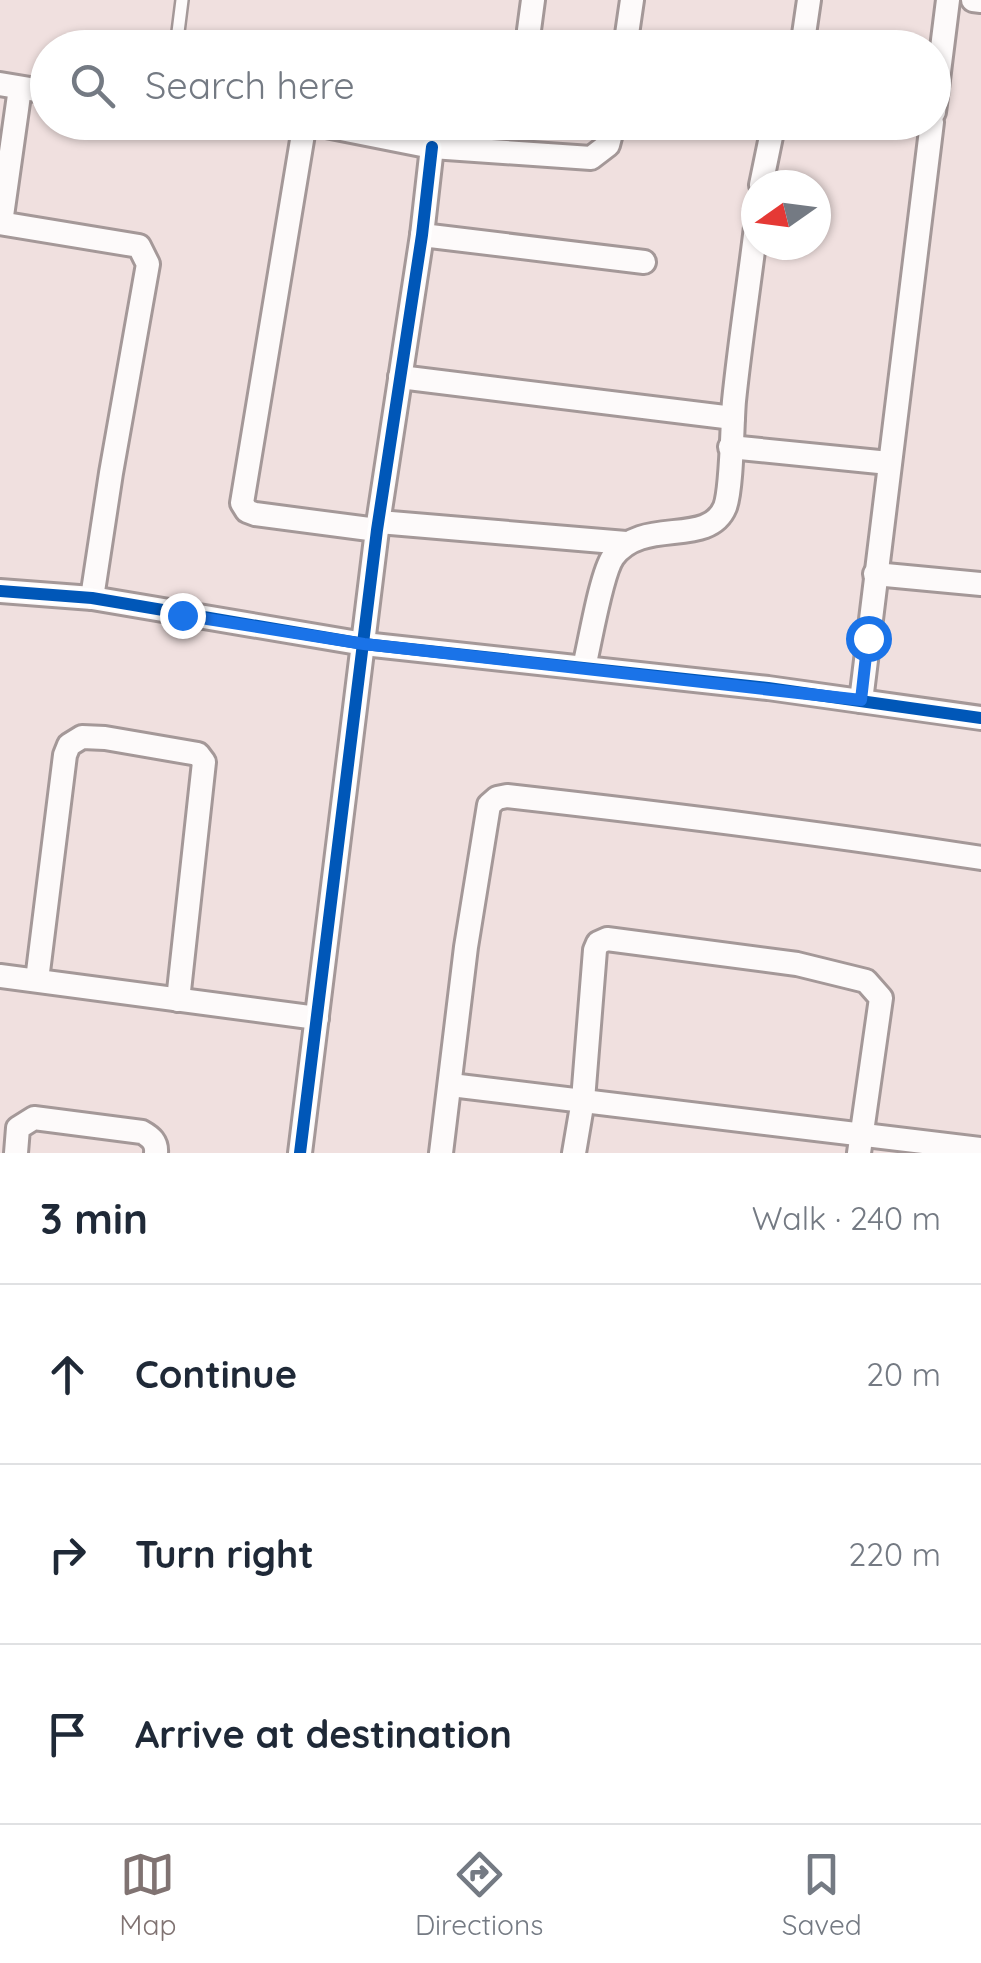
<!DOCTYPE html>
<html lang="en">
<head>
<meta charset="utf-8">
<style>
  body { margin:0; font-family:Quicksand,sans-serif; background:#f6f6f7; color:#1f2937 }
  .compass { position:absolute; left:741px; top:170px; width:90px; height:90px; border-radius:50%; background:#fff; box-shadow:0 2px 8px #0004; rotate:256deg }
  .stop { position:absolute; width:30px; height:30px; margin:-22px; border:8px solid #1a73e8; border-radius:50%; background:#fff }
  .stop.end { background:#1a73e8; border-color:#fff; box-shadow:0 2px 10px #0008 }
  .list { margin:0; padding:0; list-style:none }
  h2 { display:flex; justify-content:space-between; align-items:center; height:130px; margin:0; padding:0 40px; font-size:42px }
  h2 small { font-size:32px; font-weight:400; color:#747a83 }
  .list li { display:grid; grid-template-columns:65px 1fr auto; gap:30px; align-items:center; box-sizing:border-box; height:180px; padding:0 40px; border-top:2px solid #e0e1e3 }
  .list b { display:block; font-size:38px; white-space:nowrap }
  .list em { font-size:32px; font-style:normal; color:#747a83 }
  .icon { flex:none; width:55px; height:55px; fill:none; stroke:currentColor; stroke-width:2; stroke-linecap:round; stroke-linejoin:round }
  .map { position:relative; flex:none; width:981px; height:1153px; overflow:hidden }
  .search { position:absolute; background:#fff; box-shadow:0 2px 8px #0004; left:30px; right:30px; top:30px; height:110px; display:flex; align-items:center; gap:25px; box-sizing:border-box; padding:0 35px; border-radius:55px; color:#747a83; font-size:38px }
  .sheet { height:670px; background:#fff }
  nav { display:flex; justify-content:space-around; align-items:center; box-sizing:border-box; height:140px; border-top:2px solid #e0e1e3; background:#fff; font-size:28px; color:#747a83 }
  nav a { display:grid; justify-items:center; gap:5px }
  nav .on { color:#807372 }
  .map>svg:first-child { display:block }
</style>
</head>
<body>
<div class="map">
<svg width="981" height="1153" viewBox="0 0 981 1153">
  <rect width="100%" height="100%" fill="#f0e0df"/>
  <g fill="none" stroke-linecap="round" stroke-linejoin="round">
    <defs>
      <polyline id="service" points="176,48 182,0"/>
      <g id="minor">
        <polyline points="973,0 981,1"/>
        <polyline points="529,30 533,0"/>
        <polyline points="625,48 632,0"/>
        <polyline points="802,48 809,0"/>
        <polyline points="0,84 48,92"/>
        <polyline points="934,112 948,0"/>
        <polyline points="305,122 242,503 247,511 255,514 377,530"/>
        <polyline points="306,122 432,147 591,158 608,145 614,122"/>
        <polyline points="761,185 774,122"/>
        <polyline points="0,223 139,246 148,264 111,473 92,598"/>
        <polyline points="1,223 20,88"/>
        <polyline points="422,235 644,262"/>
        <polyline points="400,377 733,418"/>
        <polyline points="730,447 889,463"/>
        <polyline points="379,522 626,543"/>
        <polyline points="875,574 981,584"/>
        <polyline points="0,591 92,598 364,644 768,688 981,718"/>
        <path d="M584 667C590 643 601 574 613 557 643 516 708 548 725 507 732 489 732 423 734 401 740 342 749 285 756 227"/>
        <polyline points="861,701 932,122"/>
        <polyline points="0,976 317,1018"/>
        <polyline points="37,980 65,755 69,745 82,737 105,738 198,754 204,762 178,1000"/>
        <polyline points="451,1085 981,1149"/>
        <path d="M16 1153 18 1128 34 1118 142 1132C151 1137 157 1142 156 1153"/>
        <polyline points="300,1153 377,530 422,235 432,147"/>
        <path d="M441 1153 466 947 489 805 497 798 507 796C666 814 824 833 981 858"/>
        <polyline points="574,1153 583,1100 595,950 598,943 607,939 797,964 866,981 881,998 859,1153"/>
      </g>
    </defs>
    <use href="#service" stroke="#a49898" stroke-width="16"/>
    <use href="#minor" stroke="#a49898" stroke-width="28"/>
    <use href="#service" stroke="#fdfafa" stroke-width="11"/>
    <use href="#minor" stroke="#fdfafa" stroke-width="22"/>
    <defs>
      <g id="cycleway">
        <polyline points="0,591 92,598 364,644 768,688 981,718"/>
        <polyline points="300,1153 377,530 422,235 432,147"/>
      </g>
    </defs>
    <use href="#cycleway" stroke="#fff" stroke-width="19"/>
    <use href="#cycleway" stroke="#0057b8" stroke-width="12"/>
  </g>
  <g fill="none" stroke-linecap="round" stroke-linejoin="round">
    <polyline stroke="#1a73e8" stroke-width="12" points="182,615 364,644 861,700 868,638"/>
  </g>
</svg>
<svg class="compass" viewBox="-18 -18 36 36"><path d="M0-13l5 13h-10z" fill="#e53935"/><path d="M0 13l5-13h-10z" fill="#747a83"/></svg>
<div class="stop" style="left:868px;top:638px"></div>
<div class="stop end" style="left:182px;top:615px"></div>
<div class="search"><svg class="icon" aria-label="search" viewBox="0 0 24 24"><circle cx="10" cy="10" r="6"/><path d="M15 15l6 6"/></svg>Search here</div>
</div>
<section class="sheet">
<h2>3 min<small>Walk · 240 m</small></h2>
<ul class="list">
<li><svg class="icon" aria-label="ahead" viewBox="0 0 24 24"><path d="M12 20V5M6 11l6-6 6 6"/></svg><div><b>Continue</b></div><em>20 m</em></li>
<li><svg class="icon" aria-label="right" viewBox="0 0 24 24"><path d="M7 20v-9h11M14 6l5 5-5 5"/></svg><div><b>Turn right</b></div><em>220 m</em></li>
<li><svg class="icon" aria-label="arrive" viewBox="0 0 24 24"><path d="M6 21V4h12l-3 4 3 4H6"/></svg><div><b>Arrive at destination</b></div></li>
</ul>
</section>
<nav>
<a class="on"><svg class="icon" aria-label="map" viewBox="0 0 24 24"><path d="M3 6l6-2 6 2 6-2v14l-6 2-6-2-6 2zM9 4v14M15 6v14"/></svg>Map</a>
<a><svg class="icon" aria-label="directions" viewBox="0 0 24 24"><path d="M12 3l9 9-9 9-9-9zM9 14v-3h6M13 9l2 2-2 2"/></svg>Directions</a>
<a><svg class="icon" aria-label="saved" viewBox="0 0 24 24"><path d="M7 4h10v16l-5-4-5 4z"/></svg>Saved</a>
</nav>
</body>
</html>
